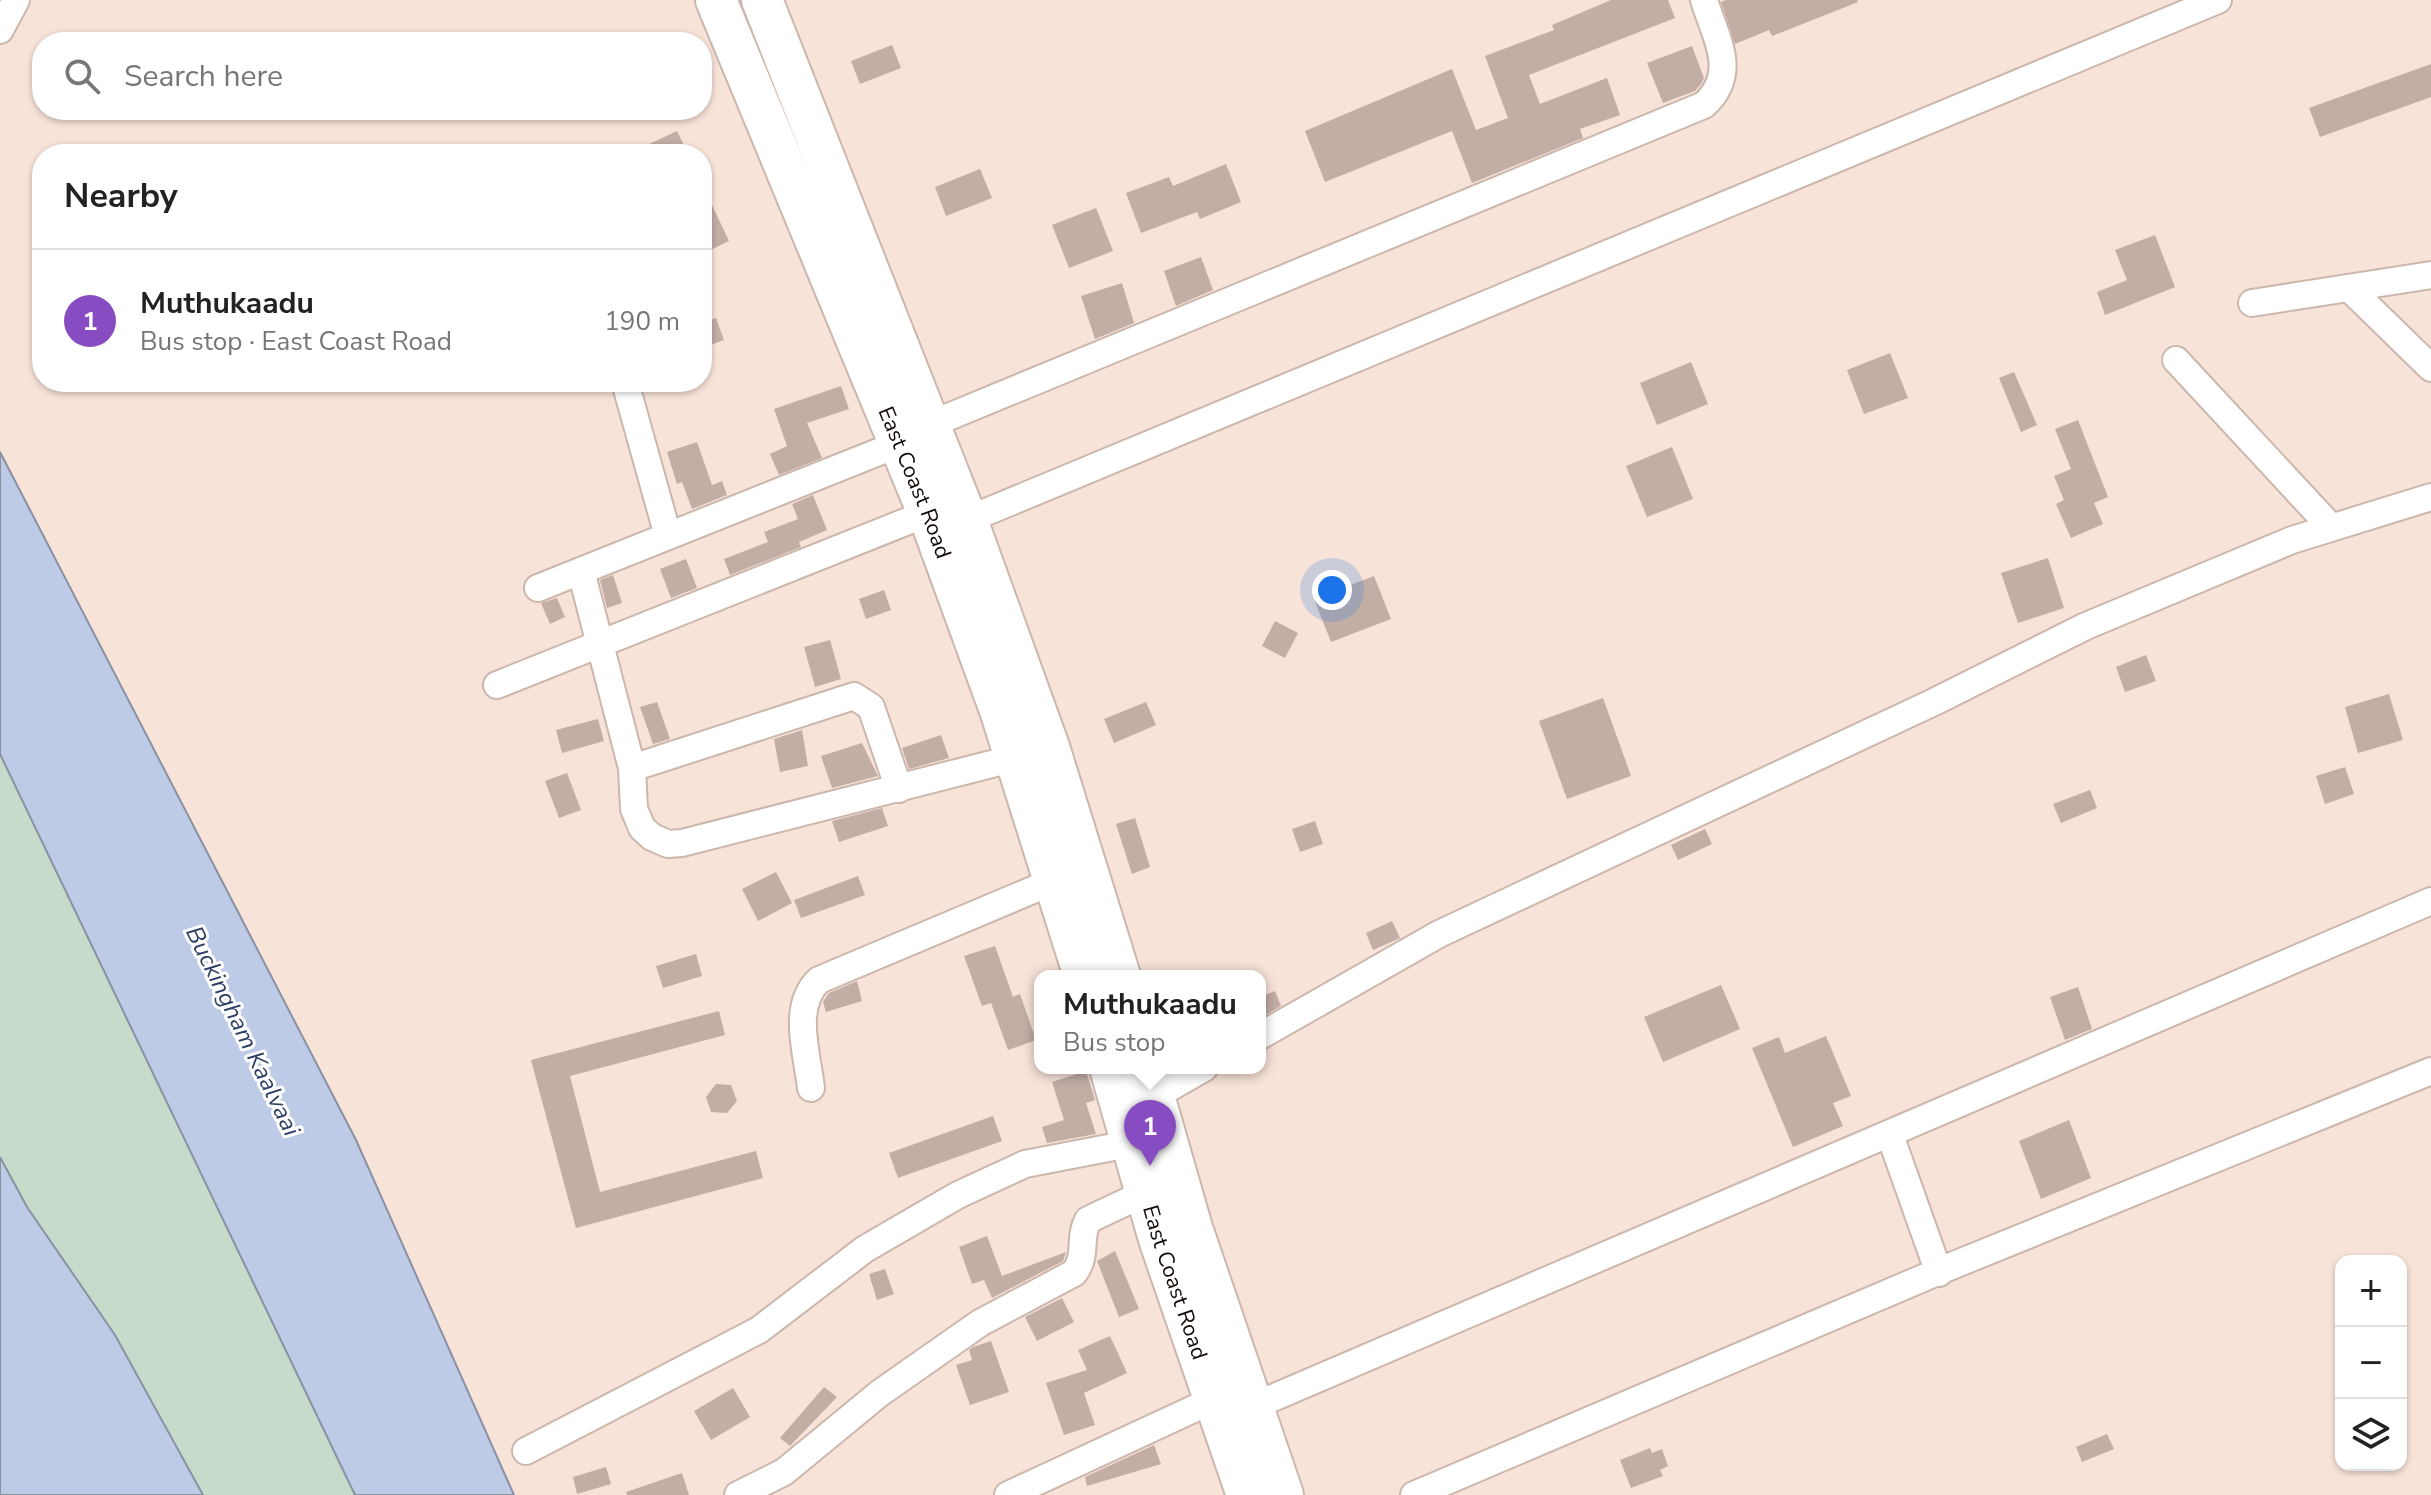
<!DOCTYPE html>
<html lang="en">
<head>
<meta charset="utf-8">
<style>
  body { margin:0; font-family:"Nunito Sans",sans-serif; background:#f2f2f2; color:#222 }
  .controls { position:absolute; right:24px; bottom:24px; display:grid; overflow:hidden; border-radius:16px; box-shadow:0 2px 6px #0004 }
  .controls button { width:72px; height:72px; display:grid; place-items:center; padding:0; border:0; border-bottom:2px solid #e0e0e0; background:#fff; color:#222; font:40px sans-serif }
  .you { position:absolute; left:1332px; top:590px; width:28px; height:28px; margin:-20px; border:6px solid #fff; border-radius:50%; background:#1a73e8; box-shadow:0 0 0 12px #1a73e833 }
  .badge { display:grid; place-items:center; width:52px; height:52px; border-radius:50%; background:#884cc2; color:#fff; font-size:26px; font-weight:700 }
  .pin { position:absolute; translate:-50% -66px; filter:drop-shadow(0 2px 4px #0008) }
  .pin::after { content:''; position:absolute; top:42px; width:28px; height:24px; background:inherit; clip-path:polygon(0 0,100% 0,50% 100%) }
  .popup { position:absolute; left:1034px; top:970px; width:232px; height:104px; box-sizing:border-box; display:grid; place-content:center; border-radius:16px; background:#fff; filter:drop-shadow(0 2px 6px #0005); font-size:26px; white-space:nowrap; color:#767676 }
  .popup b { font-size:30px; color:#222 }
  .popup::after { content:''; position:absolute; left:50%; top:100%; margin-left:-16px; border:16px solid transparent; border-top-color:#fff }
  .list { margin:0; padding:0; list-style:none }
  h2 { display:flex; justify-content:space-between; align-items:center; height:104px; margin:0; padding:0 32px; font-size:34px }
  h2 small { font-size:26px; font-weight:400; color:#767676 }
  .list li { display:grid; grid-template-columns:52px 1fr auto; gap:24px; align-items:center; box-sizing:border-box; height:144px; padding:0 32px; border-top:2px solid #e0e0e0 }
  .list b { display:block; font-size:30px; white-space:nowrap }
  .list p { margin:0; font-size:26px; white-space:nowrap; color:#767676 }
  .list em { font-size:26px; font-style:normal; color:#767676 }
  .icon { flex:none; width:44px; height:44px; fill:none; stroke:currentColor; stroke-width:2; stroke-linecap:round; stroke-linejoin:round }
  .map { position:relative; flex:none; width:2431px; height:1495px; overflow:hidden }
  .search { position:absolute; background:#fff; box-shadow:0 2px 6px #0004; left:32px; top:32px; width:680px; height:88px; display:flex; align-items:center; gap:20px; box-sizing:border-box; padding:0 28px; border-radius:32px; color:#767676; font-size:30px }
  .panel { position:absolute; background:#fff; box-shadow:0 2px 6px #0004; left:32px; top:144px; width:680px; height:248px; border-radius:32px }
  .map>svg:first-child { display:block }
</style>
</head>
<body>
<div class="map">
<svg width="2431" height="1495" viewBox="0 0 2431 1495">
  <rect width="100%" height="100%" fill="#f8e3d8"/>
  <polygon fill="#c8dbca" points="0,754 355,1495 203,1495 115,1335 27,1207 0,1157"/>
  <g fill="#bdcbe6" stroke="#8a91a3" stroke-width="2">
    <polygon points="0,452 356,1140 514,1495 355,1495 0,754"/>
    <polygon points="0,1157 27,1207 115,1335 203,1495 0,1495"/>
  </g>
  <g fill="#c3aea6">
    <polygon points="1611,0 1668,0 1675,18 1529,75 1540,104 1607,78 1620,115 1580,129 1583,138 1472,183 1452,131 1325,182 1305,131 1452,69 1476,130 1508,118 1485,56 1554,30 1552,25"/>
    <polygon points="1726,0 1857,0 1858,2 1772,36 1769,30 1735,44 1721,2"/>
    <polygon points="892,45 901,68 860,84 851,61"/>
    <polygon points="1692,46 1704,78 1701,84 1695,91 1663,103 1647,63"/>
    <polygon points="2431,64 2431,97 2320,137 2309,108"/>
    <polygon points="677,131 688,154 628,154"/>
    <polygon points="1226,164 1241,202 1200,219 1197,212 1141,233 1126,193 1169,177 1173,186"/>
    <polygon points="980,169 992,198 946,216 935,187"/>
    <polygon points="702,184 729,241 702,254"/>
    <polygon points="1096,208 1113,251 1069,268 1052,225"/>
    <polygon points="2155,235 2175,287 2105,315 2097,292 2127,280 2115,250"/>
    <polygon points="1201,257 1213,290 1176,306 1164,271"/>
    <polygon points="1122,283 1134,323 1095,339 1081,296"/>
    <polygon points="716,318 724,340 702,348 702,323"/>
    <polygon points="1890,353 1908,398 1864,414 1847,370"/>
    <polygon points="1691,362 1708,404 1657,425 1640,383"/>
    <polygon points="2014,372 2037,425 2021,432 1999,378"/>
    <polygon points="841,386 849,409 807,423 822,458 779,475 770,454 787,446 774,409"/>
    <polygon points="2078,420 2108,497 2094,503 2103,524 2071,538 2056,504 2064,500 2054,476 2071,469 2055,429"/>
    <polygon points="697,442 712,485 722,481 727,495 692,509 682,482 677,484 667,452"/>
    <polygon points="1672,447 1693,499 1647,517 1626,466"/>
    <polygon points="813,495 827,530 799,542 801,547 730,575 724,559 768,542 764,532 798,519 792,504"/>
    <polygon points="2048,558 2064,608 2018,623 2001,573"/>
    <polygon points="686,559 697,588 671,598 660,569"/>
    <polygon points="613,575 622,603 607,608 600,580"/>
    <polygon points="1374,576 1391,619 1331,642 1314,599"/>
    <polygon points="884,590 891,610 866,619 859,599"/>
    <polygon points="557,598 565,617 550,624 541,603"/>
    <polygon points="1275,621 1298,633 1285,658 1262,646"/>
    <polygon points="830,640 841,679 815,687 804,647"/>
    <polygon points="2146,655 2156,681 2125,692 2116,667"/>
    <polygon points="2389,694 2403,740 2358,753 2345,707"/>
    <polygon points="1603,698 1631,776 1567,799 1539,721"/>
    <polygon points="657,702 670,739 653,744 640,707"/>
    <polygon points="1146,702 1156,725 1114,743 1104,719"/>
    <polygon points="598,719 604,741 562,753 556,730"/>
    <polygon points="802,730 808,766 780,772 774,739"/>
    <polygon points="941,735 949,758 909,769 902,748"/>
    <polygon points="862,743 878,776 832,788 821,756"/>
    <polygon points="2345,767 2354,794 2325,804 2316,776"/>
    <polygon points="567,773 581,810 559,818 545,781"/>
    <polygon points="2090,790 2097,808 2061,823 2053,804"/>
    <polygon points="882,808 888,826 839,842 832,821"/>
    <polygon points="1135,818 1150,867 1132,874 1116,824"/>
    <polygon points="1315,821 1323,844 1300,852 1292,829"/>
    <polygon points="1705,829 1712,844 1678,860 1671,845"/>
    <polygon points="776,872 792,903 758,921 742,889"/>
    <polygon points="858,876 865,895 801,918 794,900"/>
    <polygon points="1392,921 1400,938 1373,950 1366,933"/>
    <polygon points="995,946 1013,997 1020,994 1036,1040 1008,1050 991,1003 982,1006 964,956"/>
    <polygon points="696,954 702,976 663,988 656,966"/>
    <polygon points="857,981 862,1001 826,1012 823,1002 829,993"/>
    <polygon points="1721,985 1740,1029 1663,1062 1644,1017"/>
    <polygon points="2078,987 2092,1029 2065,1040 2050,997"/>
    <polygon points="1275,991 1281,1006 1260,1018 1260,997"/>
    <polygon points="719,1011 725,1035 570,1076 600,1192 756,1151 763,1178 576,1228 531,1060"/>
    <polygon points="1826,1036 1851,1096 1833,1103 1843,1126 1793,1147 1752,1048 1779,1037 1785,1053"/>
    <polygon points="1086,1071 1095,1100 1086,1103 1096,1134 1047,1143 1042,1127 1064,1120 1052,1082"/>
    <polygon points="716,1084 731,1085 737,1101 727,1113 711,1112 706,1097"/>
    <polygon points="993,1116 1002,1141 898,1178 889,1153"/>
    <polygon points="2069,1120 2091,1178 2041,1199 2019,1141"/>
    <polygon points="987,1236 1002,1276 1066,1252 1063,1261 992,1298 984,1280 972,1284 959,1247"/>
    <polygon points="1115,1251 1139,1309 1119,1317 1097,1261"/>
    <polygon points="885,1269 894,1294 877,1300 869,1274"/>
    <polygon points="1062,1298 1074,1322 1037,1341 1025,1317"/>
    <polygon points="1110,1336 1127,1373 1084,1393 1095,1425 1064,1435 1046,1383 1087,1370 1078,1350"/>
    <polygon points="991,1341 1009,1392 970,1405 956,1365 972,1360 969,1350 973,1347"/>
    <polygon points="824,1387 837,1397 790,1446 780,1438"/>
    <polygon points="733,1388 750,1417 711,1440 694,1411"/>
    <polygon points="2107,1434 2114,1449 2082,1462 2076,1447"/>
    <polygon points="1154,1445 1161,1464 1087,1486 1085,1477"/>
    <polygon points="1650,1448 1652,1453 1662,1449 1668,1466 1660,1470 1663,1476 1631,1488 1620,1460"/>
    <polygon points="606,1467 611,1484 577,1494 573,1477"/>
    <polygon points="682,1473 689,1495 627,1495 626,1492"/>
  </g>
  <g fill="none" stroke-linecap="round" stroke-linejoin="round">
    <defs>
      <g id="street">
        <polyline points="0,30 16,0"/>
        <polyline points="2350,289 2431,368"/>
        <polyline points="2252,303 2431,275"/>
        <polyline points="2176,360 2330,526"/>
        <polyline points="625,382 668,536"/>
        <path d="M929 425 1704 105C1739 73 1716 39 1704 0"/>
        <polyline points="967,520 2218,0"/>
        <polyline points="581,571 632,768 634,809 642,828 652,837 668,844 682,843 1015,758"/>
        <polyline points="538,588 901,443"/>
        <polyline points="497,685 928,513"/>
        <polyline points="632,768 854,696 871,707 899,789"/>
        <polyline points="1260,1036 1439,934 1934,702 2086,626 2292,540 2431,497"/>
        <path d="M811 1088C807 1053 791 1006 819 980L1054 881"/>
        <polyline points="1143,1103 1204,1068"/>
        <polyline points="1890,1135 1939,1273"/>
        <polyline points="1254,1406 2431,901"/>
        <polyline points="526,1451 759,1330 865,1249 958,1195 1025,1164 1129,1144"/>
        <path d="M738 1495 784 1472 880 1393 980 1323 1074 1273C1088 1255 1078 1238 1088 1220L1145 1193"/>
        <polyline points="1008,1495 1215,1399"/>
        <polyline points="1414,1495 1949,1267 2431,1071"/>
      </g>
      <g id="primary">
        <path id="s1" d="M716 0 928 513 1001 713 1084 976"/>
        <polyline points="762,0 967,520 1049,747 1120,976"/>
        <path id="s2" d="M1110 1068 1159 1239 1247 1495"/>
        <polyline points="1146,1068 1192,1228 1283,1495"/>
      </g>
    </defs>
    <use href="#street" stroke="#cbb7ac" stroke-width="30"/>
    <use href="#primary" stroke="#cbb7ac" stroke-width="44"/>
    <use href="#street" stroke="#fff" stroke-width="26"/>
    <use href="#primary" stroke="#fff" stroke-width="40"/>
  </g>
  <g text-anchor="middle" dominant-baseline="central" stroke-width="6" stroke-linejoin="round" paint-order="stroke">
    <g font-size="22" fill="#120b08" stroke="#fff">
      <text stroke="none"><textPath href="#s1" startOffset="522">East Coast Road</textPath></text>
      <text stroke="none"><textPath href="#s2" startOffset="224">East Coast Road</textPath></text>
    </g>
    <g font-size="24" font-style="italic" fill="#2b3e64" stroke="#fff">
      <text transform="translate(243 1031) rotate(64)">Buckingham Kaalvaai</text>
    </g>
  </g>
</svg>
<div class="controls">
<button>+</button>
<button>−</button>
<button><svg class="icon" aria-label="layers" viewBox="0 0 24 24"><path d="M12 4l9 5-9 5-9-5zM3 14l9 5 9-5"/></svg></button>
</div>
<div class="you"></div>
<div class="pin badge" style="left:1150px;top:1166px">1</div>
<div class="popup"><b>Muthukaadu</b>Bus stop</div>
<div class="search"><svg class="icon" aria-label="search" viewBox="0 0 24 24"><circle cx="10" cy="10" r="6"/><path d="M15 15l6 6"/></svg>Search here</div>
<section class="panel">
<h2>Nearby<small></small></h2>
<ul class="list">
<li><span class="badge">1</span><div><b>Muthukaadu</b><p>Bus stop · East Coast Road</p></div><em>190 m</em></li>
</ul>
</section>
</div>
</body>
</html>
